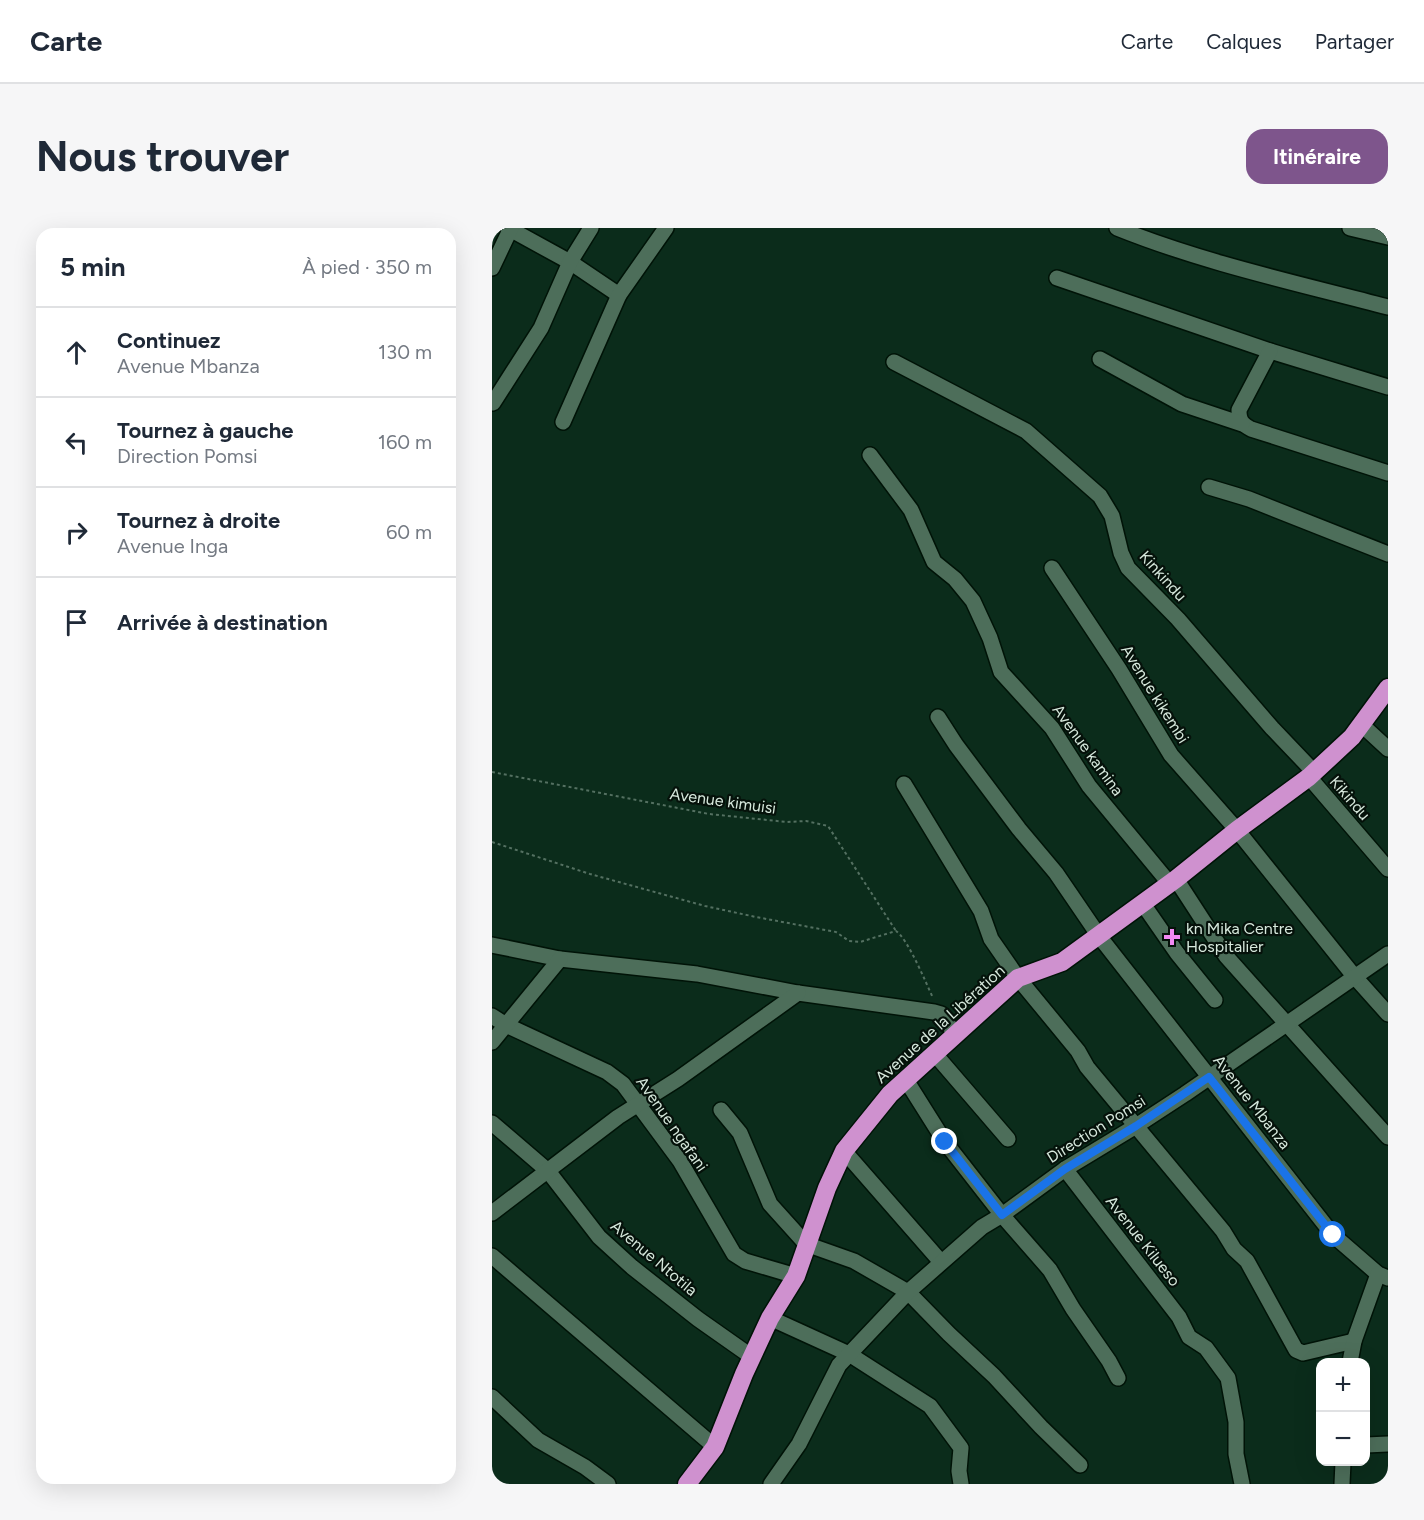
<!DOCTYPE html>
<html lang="fr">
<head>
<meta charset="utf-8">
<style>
  body { margin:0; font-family:Figtree,sans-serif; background:#f6f6f7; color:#1f2937 }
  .controls { position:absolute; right:18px; bottom:18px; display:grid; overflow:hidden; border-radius:12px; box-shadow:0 6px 24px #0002 }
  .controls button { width:54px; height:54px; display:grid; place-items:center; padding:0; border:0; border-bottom:2px solid #e0e1e3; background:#fff; color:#1f2937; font:30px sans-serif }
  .stop { position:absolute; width:18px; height:18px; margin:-14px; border:4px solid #1a73e8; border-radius:50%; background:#fff }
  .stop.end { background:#1a73e8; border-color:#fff; box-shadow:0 2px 6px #0008 }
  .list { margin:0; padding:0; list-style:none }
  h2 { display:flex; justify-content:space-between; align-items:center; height:78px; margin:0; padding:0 24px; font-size:26px }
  h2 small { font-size:20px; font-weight:400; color:#747a83 }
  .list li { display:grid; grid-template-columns:39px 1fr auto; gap:18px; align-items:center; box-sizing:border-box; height:90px; padding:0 24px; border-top:2px solid #e0e1e3 }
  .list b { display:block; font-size:22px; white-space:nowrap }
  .list p { margin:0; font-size:20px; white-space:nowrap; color:#747a83 }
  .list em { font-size:20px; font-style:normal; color:#747a83 }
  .icon { flex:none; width:33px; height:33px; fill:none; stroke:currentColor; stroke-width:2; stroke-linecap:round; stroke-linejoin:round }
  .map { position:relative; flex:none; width:896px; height:1256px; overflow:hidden; border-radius:18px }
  header { display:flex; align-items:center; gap:36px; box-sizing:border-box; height:84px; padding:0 30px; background:#fff; border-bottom:2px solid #e0e1e3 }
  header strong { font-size:28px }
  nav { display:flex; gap:33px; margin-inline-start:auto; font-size:21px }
  .intro { display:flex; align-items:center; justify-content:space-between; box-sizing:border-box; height:144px; padding:0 36px }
  h1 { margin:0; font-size:42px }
  .button { padding:15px 27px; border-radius:18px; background:#7e558c; color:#fff; font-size:21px; font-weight:700 }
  main { display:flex; gap:36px; padding:0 36px }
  aside { flex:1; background:#fff; border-radius:18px; box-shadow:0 6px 24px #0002 }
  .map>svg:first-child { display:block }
</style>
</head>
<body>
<header>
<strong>Carte</strong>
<nav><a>Carte</a><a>Calques</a><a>Partager</a></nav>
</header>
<div class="intro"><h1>Nous trouver</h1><a class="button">Itinéraire</a></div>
<main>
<aside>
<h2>5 min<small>À pied · 350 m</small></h2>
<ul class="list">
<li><svg class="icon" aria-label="ahead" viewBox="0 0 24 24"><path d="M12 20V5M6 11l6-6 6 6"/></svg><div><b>Continuez</b><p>Avenue Mbanza</p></div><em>130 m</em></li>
<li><svg class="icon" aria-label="left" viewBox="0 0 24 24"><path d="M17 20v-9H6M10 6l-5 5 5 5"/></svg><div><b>Tournez à gauche</b><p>Direction Pomsi</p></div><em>160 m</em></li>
<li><svg class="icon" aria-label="right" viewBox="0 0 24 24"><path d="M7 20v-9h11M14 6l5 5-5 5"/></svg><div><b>Tournez à droite</b><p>Avenue Inga</p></div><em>60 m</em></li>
<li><svg class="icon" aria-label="arrive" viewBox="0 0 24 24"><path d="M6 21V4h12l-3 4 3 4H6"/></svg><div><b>Arrivée à destination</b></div></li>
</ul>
</aside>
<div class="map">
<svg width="896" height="1256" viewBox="0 0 896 1256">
  <rect width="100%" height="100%" fill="#0b2c1b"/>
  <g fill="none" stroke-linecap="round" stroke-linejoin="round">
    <defs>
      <g id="minor">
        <polyline points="16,0 78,34 127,67"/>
        <path d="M625 0C712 35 805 55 896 79"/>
        <polyline points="858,0 896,9"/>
        <polyline points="0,40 19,0"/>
        <polyline points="565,50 778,123 896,159"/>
        <path d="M778 123 747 182C747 193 750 196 759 201L896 245"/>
        <polyline points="608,131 690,176 750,196"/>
        <polyline points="402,134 534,203 608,268 620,288 629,325 636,340 686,391 780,500 822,544"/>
        <polyline points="1,175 49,100 78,34 99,0"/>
        <polyline points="71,194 127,67 174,0"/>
        <polyline points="378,227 419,282 442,334 463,351 481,373 498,410 509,444 560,500 597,558 678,656"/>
        <polyline points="717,259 757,271 896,326"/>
        <polyline points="560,340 627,441 679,527 745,602 862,748 896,786"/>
        <polyline points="446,489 464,517 527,601 564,645 607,708 841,1007 886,1046 896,1050"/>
        <polyline points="870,497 896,521"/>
        <polyline points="817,549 896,641"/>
        <polyline points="412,556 489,683 499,711 526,750 586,823 595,839 731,1003 742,1021 755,1033 804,1122 811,1125 862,1113"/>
        <polyline points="684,651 734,728 896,909"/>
        <polyline points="651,676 685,725 723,772"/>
        <polyline points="0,717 68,731 205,746 306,765 442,784 449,786 463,806"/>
        <polyline points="0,788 14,797 115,844 131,856 188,933 242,1026 253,1033 304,1048"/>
        <polyline points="0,814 68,731"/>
        <polyline points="442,825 516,911"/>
        <polyline points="414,852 453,914 510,987 558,1042 581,1081 617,1133 626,1150"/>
        <polyline points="229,882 248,905 278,976 314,1016 362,1033 416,1064 457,1106 502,1148 549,1199 588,1237"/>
        <polyline points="0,895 56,943 107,1009 140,1039 206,1091 260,1129"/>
        <polyline points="352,923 449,1034"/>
        <polyline points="573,941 687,1089 697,1109 714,1120 736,1150 744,1194 744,1226 750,1256"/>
        <polyline points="0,985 126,889 186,851 306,765"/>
        <polyline points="0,1028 223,1219"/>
        <polyline points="278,1090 357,1126 438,1178 469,1220 467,1243 469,1256"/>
        <polyline points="858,1134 862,1113 886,1046"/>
        <polyline points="0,1169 46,1212 93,1239 116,1256"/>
        <polyline points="874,1217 896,1216"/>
        <polyline points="279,1256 307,1216 347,1137 416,1064 490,999 510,987 573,941 644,898 693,866 896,726"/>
        <polyline points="850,1256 851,1234"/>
      </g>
      <polyline id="highway" points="195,1256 223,1219 252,1146 278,1090 304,1048 335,960 352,923 398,866 526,750 570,734 684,651 745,602 817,549 860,509 896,460"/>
    </defs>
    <use href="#minor" stroke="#001307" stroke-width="18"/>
    <use href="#highway" stroke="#001307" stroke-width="21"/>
    <g stroke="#547061" stroke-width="2" stroke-dasharray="3 3" stroke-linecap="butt">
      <polyline points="0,544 217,586 295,594 314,593 336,598 404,703"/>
      <path d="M0 614 98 646 213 678 264 689 344 704 357 713 368 714 404 703C416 711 434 755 441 770"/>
    </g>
    <use href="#minor" stroke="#4d6e5a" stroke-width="15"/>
    <use href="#highway" stroke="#cf91cf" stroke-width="18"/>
  </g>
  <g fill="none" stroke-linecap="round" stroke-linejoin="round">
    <polyline stroke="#1a73e8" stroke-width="8" points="453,914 510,987 573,941 644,898 717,849 841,1007"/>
  </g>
  <path fill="#f28af3" stroke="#05110a" stroke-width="2" d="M677 700h6v6h6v6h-6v6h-6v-6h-6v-6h6z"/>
  <g text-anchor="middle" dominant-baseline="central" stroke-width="4.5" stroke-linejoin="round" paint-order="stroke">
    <g font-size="16" fill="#d6e8dc" stroke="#05110a">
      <text transform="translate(671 348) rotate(48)">Kinkindu</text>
      <text transform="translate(663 466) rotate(58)">Avenue kikembi</text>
      <text transform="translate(596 522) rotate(54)">Avenue kamina</text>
      <text transform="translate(858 570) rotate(49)">Kikindu</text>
      <text transform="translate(231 573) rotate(8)">Avenue kimuisi</text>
      <text transform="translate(448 796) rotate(-42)">Avenue de la Libération</text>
      <text transform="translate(760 874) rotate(52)">Avenue Mbanza</text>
      <text transform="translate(180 896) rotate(55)">Avenue ngafani</text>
      <text transform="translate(604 901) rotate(-32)">Direction Pomsi</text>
      <text transform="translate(651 1013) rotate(52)">Avenue Kilueso</text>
      <text transform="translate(162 1030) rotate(40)">Avenue Ntotila</text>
    </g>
    <g font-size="16" fill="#d6e8dc" stroke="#05110a" text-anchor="start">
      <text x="694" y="700">kn Mika Centre<tspan x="694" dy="18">Hospitalier</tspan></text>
    </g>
  </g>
</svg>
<div class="controls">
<button>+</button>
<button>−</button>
</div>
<div class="stop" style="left:841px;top:1007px"></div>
<div class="stop end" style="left:453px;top:914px"></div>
</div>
</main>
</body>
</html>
